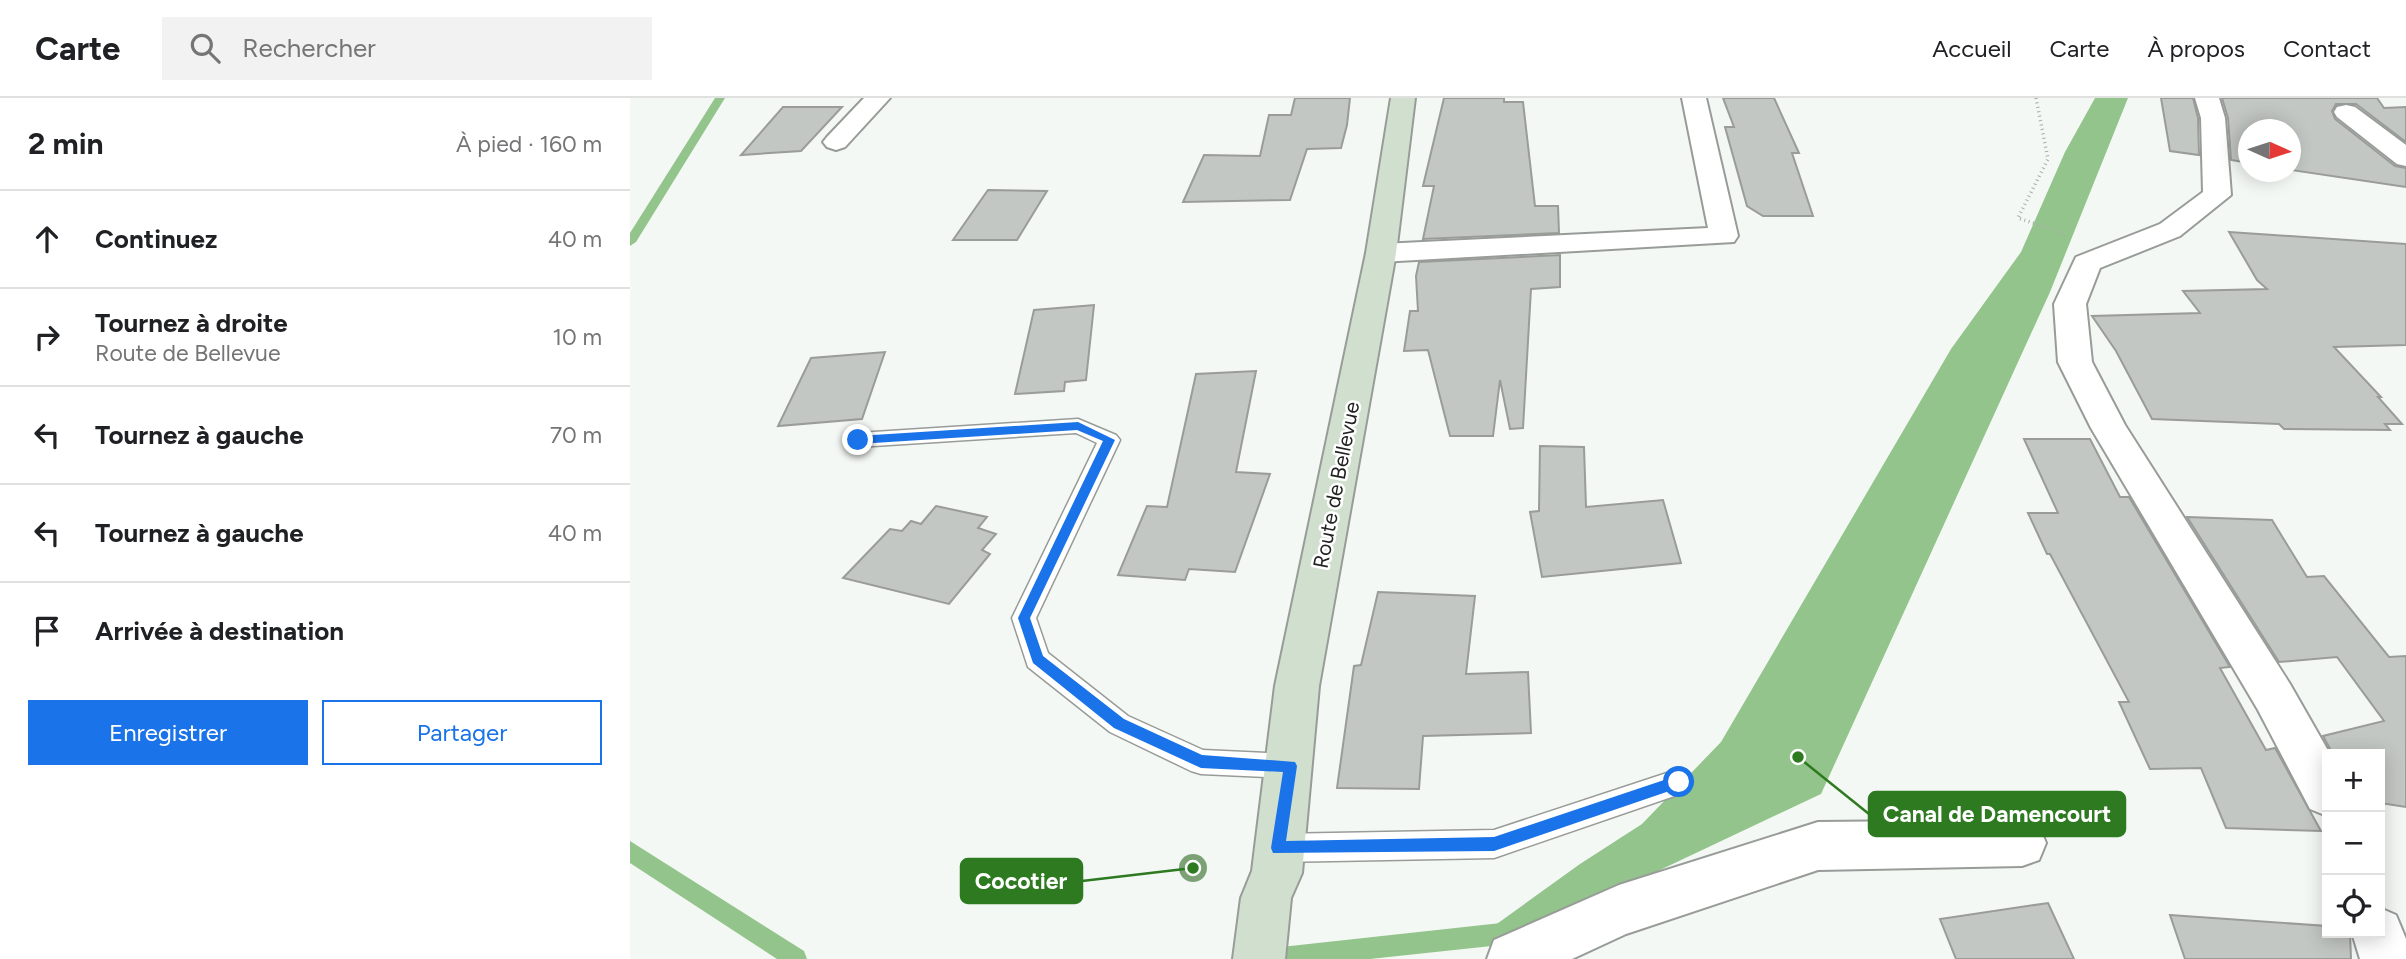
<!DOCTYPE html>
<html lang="fr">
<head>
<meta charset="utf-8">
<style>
  body { margin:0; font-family:Figtree,sans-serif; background:#f2f2f2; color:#202124 }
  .controls { position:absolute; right:21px; bottom:21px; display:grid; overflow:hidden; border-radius:0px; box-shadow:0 4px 18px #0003 }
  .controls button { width:63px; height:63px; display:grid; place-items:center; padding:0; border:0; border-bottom:2px solid #e0e0e0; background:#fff; color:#202124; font:35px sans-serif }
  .compass { position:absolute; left:1608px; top:21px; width:63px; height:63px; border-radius:50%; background:#fff; box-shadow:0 4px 18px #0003; rotate:93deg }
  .stop { position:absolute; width:21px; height:21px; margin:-16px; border:5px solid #1a73e8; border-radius:50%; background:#fff }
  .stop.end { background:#1a73e8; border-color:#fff; box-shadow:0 2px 7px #0008 }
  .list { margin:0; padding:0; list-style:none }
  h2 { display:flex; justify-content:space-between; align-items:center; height:91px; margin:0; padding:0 28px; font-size:30px }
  h2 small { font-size:23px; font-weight:400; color:#757577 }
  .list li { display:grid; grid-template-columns:46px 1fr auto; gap:21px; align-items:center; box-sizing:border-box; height:98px; padding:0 28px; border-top:2px solid #e0e0e0 }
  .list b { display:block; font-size:26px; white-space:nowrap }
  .list p { margin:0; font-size:23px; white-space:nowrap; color:#757577 }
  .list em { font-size:23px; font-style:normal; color:#757577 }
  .actions { display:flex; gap:14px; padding:21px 28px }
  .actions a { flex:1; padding:16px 0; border:2px solid #1a73e8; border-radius:0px; text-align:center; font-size:24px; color:#1a73e8 }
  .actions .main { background:#1a73e8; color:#fff }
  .icon { flex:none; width:38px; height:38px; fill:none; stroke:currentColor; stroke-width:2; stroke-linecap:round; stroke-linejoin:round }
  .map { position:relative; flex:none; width:1776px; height:861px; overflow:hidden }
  header { display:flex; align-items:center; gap:42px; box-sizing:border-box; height:98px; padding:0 35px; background:#fff; border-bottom:2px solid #e0e0e0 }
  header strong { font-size:33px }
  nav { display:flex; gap:38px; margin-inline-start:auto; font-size:24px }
  .search { width:490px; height:63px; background:#f2f2f2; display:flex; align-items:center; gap:18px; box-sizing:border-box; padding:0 24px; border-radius:0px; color:#757577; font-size:26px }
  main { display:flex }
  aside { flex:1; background:#fff }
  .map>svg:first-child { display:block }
</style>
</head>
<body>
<header>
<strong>Carte</strong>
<div class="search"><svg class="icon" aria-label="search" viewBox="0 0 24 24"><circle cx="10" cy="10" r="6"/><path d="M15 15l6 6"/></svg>Rechercher</div>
<nav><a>Accueil</a><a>Carte</a><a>À propos</a><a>Contact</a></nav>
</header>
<main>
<aside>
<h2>2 min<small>À pied · 160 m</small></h2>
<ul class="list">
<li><svg class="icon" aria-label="ahead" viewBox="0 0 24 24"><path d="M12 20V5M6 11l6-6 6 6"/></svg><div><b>Continuez</b></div><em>40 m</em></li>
<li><svg class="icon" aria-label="right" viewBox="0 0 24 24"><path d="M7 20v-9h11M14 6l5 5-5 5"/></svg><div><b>Tournez à droite</b><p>Route de Bellevue</p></div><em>10 m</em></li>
<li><svg class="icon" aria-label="left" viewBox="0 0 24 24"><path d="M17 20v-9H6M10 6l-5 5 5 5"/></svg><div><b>Tournez à gauche</b></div><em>70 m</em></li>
<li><svg class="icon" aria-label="left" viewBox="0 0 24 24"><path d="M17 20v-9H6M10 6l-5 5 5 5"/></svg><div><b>Tournez à gauche</b></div><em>40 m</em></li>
<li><svg class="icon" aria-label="arrive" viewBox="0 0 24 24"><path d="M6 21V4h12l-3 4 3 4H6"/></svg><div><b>Arrivée à destination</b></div></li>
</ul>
<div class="actions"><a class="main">Enregistrer</a><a>Partager</a></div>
</aside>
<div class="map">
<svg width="1776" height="861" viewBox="0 0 1776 861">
  <rect width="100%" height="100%" fill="#f4f8f4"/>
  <polygon fill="#93c48b" points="1465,0 1498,0 1420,194 1191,696 888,839 850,838 950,766 1012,726 1091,644 1321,251 1391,154 1435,54"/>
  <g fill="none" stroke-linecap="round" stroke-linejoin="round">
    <g fill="#93c48b" fill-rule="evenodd">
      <polygon points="85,0 95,0 6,144 0,148 0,135"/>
      <polygon points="0,743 174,853 177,861 147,861 0,765"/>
      <polygon points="871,825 879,828 882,836 879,844 871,847 740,861 631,861 634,853 642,850"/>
    </g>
  </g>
  <g fill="#c3c7c3" stroke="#999c98" stroke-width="2">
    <polygon points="665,0 720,0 717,27 711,50 677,51 660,102 553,104 574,57 630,58 639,17 661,17"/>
    <polygon points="814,0 874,0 874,4 893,4 905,108 928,108 929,135 793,141 804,88 793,88"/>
    <polygon points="1093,0 1144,0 1169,55 1162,55 1183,118 1133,118 1117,108 1095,29 1104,29"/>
    <polygon points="1531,0 1563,0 1568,20 1569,57 1540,53"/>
    <polygon points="1592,0 1747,0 1754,10 1776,9 1776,44 1726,6 1706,6 1702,13 1705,21 1765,68 1776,70 1776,89 1661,72 1661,32 1619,32 1619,65 1601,62 1598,20"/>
    <polygon points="153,9 212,9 171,53 111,57"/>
    <polygon points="358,92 417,93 387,142 323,142"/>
    <polygon points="1599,134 1776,146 1776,247 1704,249 1751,299 1748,299 1772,326 1755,326 1760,332 1654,331 1649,326 1522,321 1486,253 1462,218 1570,215 1553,193 1637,191 1627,182"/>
    <polygon points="930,157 930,189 901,191 893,330 880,331 870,282 863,338 820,338 798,252 774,253 780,213 788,213 786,178 789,164"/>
    <polygon points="464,207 456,282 435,284 434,293 385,296 404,212"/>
    <polygon points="255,254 232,321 148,328 181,260"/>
    <polygon points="626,273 606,374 640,376 605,474 559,471 555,482 488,477 517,408 537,409 566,276"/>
    <polygon points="1394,341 1460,341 1490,399 1499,399 1600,569 1590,570 1636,652 1645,650 1691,733 1596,730 1571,670 1520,671 1489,604 1499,604 1420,456 1417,456 1398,415 1428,415"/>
    <polygon points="910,348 954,349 956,409 1033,402 1051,465 912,479 900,414 909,413"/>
    <polygon points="306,408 357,419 348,430 366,436 352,452 360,456 319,506 213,480 260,431 272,433 281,423 291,426"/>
    <polygon points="1557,419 1642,422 1677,479 1694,478 1759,559 1776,558 1776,709 1750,705 1750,656 1703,656 1693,638 1754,623 1707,559 1649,564"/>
    <polygon points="748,494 845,498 836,576 898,574 901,635 793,638 789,691 707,690 724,568 731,567"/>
    <polygon points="1418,805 1444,861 1326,861 1310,821"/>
    <polygon points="1540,817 1697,828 1697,835 1720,835 1721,861 1555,861"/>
  </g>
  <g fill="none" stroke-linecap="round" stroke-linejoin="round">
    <defs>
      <g id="lane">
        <polygon points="448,321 486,337 490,342 406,520 418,555 498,618 573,652 661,656 671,659 675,668 671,677 661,680 571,676 561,673 480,634 398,569 382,520 467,345 446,335 228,349 221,347 217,342 221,337 228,335"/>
        <polygon points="1049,671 1059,675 1063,684 1059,693 864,760 648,764 638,760 634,750 638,740 648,736 864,732"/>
      </g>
      <g id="street">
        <polygon points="234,0 260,0 215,49 206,52 197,49 193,44 197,39"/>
        <polygon points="1052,0 1076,0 1108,138 1104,144 751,164 741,161 736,155 741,149 751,146 1078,130"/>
        <polygon points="1565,0 1589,0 1595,20 1601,97 1550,138 1470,170 1456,206 1462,264 1495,327 1660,586 1700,656 1697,656 1697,718 1680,711 1628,612 1461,330 1428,264 1424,206 1446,159 1530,126 1573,94 1571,20"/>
        <polygon points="1716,7 1725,9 1776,47 1776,68 1767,66 1707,19 1704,14 1707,9"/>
        <polygon points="1392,722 1409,728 1416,745 1409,762 1392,768 1188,772 996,836 942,861 857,861 864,842 989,787 1188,724"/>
        <polygon points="1750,810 1766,817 1776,841 1776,861 1730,861 1722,835 1750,835"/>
      </g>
      <polygon id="secondary" points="761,0 785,0 766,155 689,588 672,775 661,800 655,861 603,861 611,800 622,773 645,588 736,155"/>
    </defs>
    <use href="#lane" stroke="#989c98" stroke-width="3"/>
    <use href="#street" stroke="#989c98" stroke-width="4"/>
    <use href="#secondary" stroke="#989c98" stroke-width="4"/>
    <polyline stroke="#aaadaa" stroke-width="3.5" stroke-dasharray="1 3.5" stroke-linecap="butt" points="1406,0 1418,61 1388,120 1436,136"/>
    <use href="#lane" fill="#fff" fill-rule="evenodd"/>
    <use href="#street" fill="#fff" fill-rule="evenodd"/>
    <use href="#secondary" fill="#d1e0ce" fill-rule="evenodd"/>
  </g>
  <circle fill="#7ca175" cx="563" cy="770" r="14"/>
  <polygon fill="#1a73e8" points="448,324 485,342 400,520 413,558 494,621 572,657 665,664 667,668 656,743 864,739 1049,677 1054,679 1054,688 864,753 643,755 641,750 653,674 571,670 484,630 403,565 388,520 473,343 447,332 228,346 223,342 228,338"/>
  <g text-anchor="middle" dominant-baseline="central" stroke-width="5" stroke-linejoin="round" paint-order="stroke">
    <g font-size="21" fill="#212221" stroke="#fff">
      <text transform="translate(706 387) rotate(-79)">Route de Bellevue</text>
    </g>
  </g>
  <path fill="none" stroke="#2e7a21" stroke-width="2.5" d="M1168 659L1239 716M563 770L452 783"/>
  <g fill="#2e7a21" stroke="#fff" stroke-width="2.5">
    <circle cx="1168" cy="659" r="7"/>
    <circle cx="563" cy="770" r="7"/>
  </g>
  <g fill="#2e7a21" stroke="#2e7a21" stroke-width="2.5">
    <rect x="1239" y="694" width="256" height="44" rx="7"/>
    <rect x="331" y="761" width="121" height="44" rx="7"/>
  </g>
  <g font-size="23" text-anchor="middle" font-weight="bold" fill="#fff">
    <text x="1367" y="724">Canal de Damencourt</text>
    <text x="391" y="791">Cocotier</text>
  </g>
</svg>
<div class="controls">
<button>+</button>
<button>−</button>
<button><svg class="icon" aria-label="locate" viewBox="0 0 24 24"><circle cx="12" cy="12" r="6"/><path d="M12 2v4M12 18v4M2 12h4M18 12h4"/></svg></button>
</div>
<svg class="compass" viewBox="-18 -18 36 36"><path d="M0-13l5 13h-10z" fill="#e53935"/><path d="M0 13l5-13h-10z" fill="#757577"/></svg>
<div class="stop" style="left:1049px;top:684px"></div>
<div class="stop end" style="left:228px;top:342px"></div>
</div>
</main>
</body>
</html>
